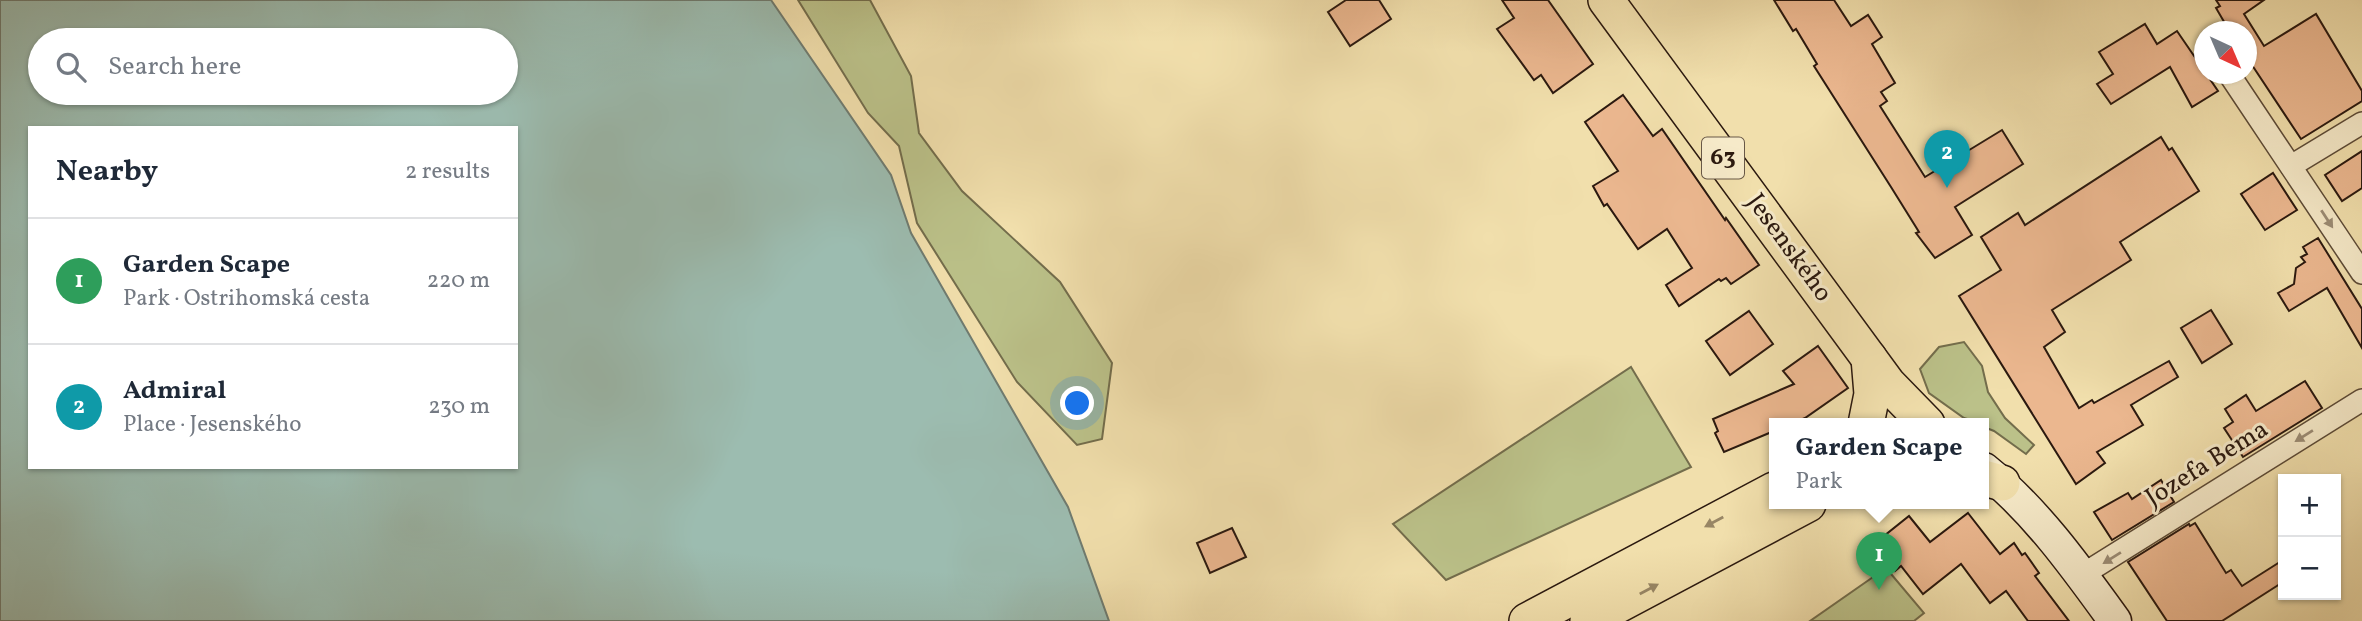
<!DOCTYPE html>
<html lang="en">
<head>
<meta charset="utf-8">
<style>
  body { margin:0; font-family:Vollkorn,serif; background:#f2f2f3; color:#1f2937 }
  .controls { position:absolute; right:21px; bottom:21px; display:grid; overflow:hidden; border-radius:0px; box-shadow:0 2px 5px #0004 }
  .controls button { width:63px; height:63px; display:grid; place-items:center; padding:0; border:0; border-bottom:2px solid #e0e1e3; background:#fff; color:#1f2937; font:35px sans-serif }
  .compass { position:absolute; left:2194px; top:21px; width:63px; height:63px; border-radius:50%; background:#fff; box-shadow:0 2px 5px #0004; rotate:136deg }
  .you { position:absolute; left:1078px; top:404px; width:24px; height:24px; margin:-18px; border:5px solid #fff; border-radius:50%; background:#1a73e8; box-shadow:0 0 0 10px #1a73e833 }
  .badge { display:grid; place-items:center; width:46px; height:46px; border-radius:50%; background:#d93025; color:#fff; font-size:23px; font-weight:700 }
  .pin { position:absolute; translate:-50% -58px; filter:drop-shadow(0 2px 4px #0008) }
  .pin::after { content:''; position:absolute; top:37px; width:24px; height:21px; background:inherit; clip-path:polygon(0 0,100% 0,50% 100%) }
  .popup { position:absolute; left:1769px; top:418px; width:220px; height:91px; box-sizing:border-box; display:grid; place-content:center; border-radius:0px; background:#fff; filter:drop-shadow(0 2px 5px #0005); font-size:23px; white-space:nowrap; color:#747a83 }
  .popup b { font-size:26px; color:#1f2937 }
  .popup::after { content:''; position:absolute; left:50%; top:100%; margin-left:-14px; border:14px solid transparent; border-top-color:#fff }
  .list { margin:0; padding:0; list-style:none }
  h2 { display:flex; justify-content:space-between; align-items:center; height:91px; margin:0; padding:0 28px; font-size:30px }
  h2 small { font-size:23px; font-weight:400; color:#747a83 }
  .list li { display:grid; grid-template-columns:46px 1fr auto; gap:21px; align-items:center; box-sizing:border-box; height:126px; padding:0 28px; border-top:2px solid #e0e1e3 }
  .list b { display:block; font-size:26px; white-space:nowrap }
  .list p { margin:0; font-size:23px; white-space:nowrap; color:#747a83 }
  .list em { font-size:23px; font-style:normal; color:#747a83 }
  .icon { flex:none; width:38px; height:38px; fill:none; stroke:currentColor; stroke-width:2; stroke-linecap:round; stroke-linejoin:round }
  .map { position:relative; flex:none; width:2362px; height:621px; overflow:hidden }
  .search { position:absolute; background:#fff; box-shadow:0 2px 5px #0004; left:28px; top:28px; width:490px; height:77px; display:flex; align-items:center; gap:18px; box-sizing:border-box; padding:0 24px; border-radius:38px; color:#747a83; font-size:26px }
  .panel { position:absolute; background:#fff; box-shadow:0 2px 5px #0004; left:28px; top:126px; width:490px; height:343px; border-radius:0px }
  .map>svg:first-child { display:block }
</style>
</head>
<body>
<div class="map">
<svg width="2362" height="621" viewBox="0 0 2362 621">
  <rect width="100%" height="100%" fill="#f1dfac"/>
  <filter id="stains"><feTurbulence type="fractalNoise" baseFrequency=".00286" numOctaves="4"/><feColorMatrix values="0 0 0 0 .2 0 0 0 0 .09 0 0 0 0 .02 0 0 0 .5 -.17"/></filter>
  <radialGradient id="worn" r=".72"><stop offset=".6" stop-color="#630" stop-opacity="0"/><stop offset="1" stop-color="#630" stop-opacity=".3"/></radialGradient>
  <g fill="#bbc189" stroke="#736d4c" stroke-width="2">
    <polygon points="798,0 870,0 911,76 919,133 962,191 1060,282 1112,363 1102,439 1077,445 1017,382 917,223 899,146 868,113"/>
    <polygon points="1964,342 1982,366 1988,392 2005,418 2034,445 2026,454 1994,431 1984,427 1984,424 1964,418 1929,393 1920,369 1939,347"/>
    <polygon points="1631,367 1691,467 1446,580 1393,524"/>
    <polygon points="1886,568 1924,613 1914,621 1810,621"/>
  </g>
  <path fill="#9cbcb0" stroke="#6f7b70" stroke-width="2" fill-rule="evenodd" d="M0 0H771L891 175 911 233 1068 507 1109 621H0ZM40 40H506V93H40ZM30 128H516V467H30Z"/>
  <g fill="#ebb78f" stroke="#2b190f" stroke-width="2">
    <polygon points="1346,0 1379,0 1391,19 1350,46 1328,12"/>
    <polygon points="1502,0 1548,0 1593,64 1553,93 1541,75 1534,80 1497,29 1514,18"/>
    <polygon points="1774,0 1834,0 1851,26 1868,15 1882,37 1872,44 1895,83 1881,92 1887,101 1880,106 1925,177 2002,130 2023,164 1955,207 1972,235 1935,258 1916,233 1919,232 1891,187 1814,66 1817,64 1796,29 1793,31"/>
    <polygon points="2216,0 2264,0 2244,14 2264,46 2316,14 2362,91 2362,101 2301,139 2246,56 2246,32 2230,32 2216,8 2220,6"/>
    <polygon points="2145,24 2157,44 2177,31 2218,91 2192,107 2170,67 2111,104 2097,84 2113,74 2099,52"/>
    <polygon points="1623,95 1653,136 1662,129 1725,220 1726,218 1759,265 1731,284 1726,278 1721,281 1719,279 1679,306 1666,285 1692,268 1667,229 1638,249 1607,204 1604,206 1593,186 1618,171 1585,122"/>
    <polygon points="2161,137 2169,150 2172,148 2199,191 2120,242 2131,260 2052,310 2065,332 2044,347 2079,408 2092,400 2094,403 2169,361 2178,377 2131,405 2143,425 2097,452 2105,463 2076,484 1959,296 2001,270 1981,237 2018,213 2025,225"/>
    <polygon points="2362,151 2362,188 2342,201 2325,175"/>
    <polygon points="2273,173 2297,210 2265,230 2241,194"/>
    <polygon points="2318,238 2362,309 2362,348 2327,288 2289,311 2278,293 2294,284 2296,268 2305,262 2301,257 2307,254 2303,247"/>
    <polygon points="2211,310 2232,344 2202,363 2181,328"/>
    <polygon points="1749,311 1773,344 1730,375 1706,341"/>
    <polygon points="1818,346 1848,388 1805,418 1791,424 1774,424 1774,431 1724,452 1715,433 1718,431 1713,419 1794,384 1783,371"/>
    <polygon points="2305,381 2322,408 2243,457 2224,428 2233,422 2225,409 2246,395 2256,411"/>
    <polygon points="2161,480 2174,502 2112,540 2094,512 2128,493 2132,499"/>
    <polygon points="1968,513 2000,554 2014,543 2022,555 2025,553 2039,573 2035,576 2069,621 2028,621 2006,591 1990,603 1961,564 1923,594 1901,566 1895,571 1874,544 1909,516 1930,542"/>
    <polygon points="2195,523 2226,573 2231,570 2242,586 2283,560 2283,582 2222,621 2167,621 2128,562 2189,524 2190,526"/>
    <polygon points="1232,528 1246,557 1210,573 1197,543"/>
  </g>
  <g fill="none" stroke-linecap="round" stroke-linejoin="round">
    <defs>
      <g id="street">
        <polyline points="2229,74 2362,273"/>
        <polyline points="2291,166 2362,123"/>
        <polyline points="2082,575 2362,400"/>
      </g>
      <path id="secondary" d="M1984 469C2036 511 2076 567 2115 621"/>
      <g id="primary">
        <polyline points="1606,0 1888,384 1927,424"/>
        <polyline points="1866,424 1872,394 1869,358"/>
        <polyline points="1984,478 2002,483"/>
        <polyline points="1527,621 1774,490"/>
        <polyline points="1588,621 1808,504"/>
      </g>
    </defs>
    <use href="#street" stroke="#5c4a36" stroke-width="24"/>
    <use href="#secondary" stroke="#2b190f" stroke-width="35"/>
    <use href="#primary" stroke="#2b190f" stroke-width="38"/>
    <use href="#street" stroke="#f6eac9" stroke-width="21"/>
    <use href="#secondary" stroke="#f6eac9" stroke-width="32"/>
    <use href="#primary" stroke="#f1dfac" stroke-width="35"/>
  </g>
  <defs><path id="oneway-solid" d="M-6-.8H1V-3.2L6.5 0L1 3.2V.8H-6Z" transform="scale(1.75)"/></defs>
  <g fill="#9b8c75">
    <use href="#oneway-solid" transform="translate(2327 219) rotate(57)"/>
    <use href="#oneway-solid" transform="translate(2304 436) rotate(148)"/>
    <use href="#oneway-solid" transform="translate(2112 558) rotate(148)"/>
  </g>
  <g fill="#988665">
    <use href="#oneway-solid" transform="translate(1714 522) rotate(152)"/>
    <use href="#oneway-solid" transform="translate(1649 589) rotate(-28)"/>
  </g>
  <g text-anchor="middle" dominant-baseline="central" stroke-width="6" stroke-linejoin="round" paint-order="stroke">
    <rect fill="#f6eac9" stroke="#685847" stroke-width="2" x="1702" y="137.5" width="42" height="41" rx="5"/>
    <g font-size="24" font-weight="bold" fill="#2b190f">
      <text x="1723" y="158">63</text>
    </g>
    <g font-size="26" fill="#2b190f" stroke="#f6eac9">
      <text transform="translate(1789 248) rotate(54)">Jesenského</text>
      <text transform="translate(2207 464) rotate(-32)">Jozefa Bema</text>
    </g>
  </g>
  <rect width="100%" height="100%" filter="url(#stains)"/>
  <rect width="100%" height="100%" fill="url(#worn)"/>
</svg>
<div class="controls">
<button>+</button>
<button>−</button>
</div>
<svg class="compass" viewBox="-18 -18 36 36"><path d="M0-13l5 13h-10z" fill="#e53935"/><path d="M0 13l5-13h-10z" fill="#747a83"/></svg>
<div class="you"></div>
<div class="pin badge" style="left:1879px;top:590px;background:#2e9e5b">1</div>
<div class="popup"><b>Garden Scape</b>Park</div>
<div class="pin badge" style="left:1947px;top:188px;background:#0f9aa8">2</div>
<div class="search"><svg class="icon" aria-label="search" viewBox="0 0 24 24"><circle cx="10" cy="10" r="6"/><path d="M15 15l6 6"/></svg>Search here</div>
<section class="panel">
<h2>Nearby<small>2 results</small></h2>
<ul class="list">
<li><span class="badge" style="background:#2e9e5b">1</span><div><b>Garden Scape</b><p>Park · Ostrihomská cesta</p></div><em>220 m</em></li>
<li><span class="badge" style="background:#0f9aa8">2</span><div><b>Admiral</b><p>Place · Jesenského</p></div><em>230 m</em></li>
</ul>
</section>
</div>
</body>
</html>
